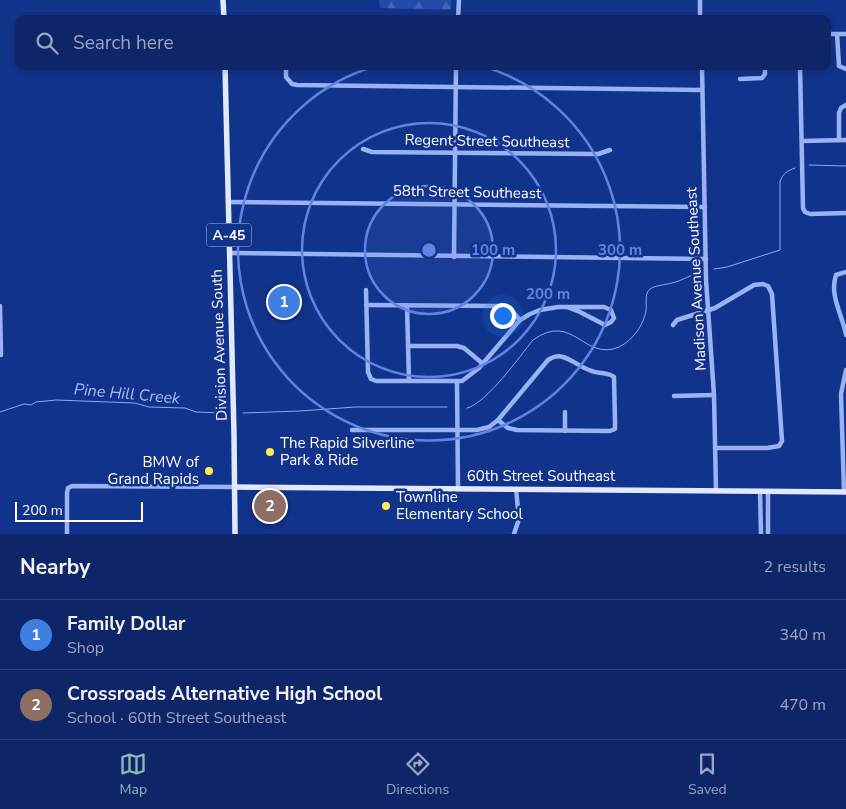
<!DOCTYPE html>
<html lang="en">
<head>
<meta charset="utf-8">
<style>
  body { margin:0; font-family:"Nunito Sans",sans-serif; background:#172e6e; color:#f1f3f6 }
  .scale { position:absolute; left:15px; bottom:12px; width:128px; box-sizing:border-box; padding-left:5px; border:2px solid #fff; border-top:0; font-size:14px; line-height:18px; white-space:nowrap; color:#fff; -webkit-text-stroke:4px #12338b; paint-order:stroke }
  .you { position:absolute; left:502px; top:315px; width:18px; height:18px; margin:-12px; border:4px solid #fff; border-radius:50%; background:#1a73e8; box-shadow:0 0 0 8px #1a73e833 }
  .badge { display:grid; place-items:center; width:32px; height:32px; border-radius:50%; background:#8bbbb9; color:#fff; font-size:16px; font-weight:700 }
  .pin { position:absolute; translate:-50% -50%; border:2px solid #fff; box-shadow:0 1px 5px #0006 }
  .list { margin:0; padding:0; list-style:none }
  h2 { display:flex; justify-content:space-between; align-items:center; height:65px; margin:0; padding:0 20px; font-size:21px }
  h2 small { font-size:16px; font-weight:400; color:#9ba5c0 }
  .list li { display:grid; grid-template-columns:32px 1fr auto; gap:15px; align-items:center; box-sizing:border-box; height:70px; padding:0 20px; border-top:1px solid #2e437c }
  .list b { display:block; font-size:19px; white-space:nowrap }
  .list p { margin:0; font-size:16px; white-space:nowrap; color:#9ba5c0 }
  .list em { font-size:16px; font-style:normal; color:#9ba5c0 }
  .icon { flex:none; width:28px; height:28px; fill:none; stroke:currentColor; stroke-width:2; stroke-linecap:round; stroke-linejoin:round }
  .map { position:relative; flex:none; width:846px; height:534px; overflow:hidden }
  .search { position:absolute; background:#0e2668; box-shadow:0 2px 8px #0003; left:15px; right:15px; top:15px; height:55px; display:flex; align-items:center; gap:12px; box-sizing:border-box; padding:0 18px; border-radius:10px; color:#9ba5c0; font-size:19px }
  .sheet { height:205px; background:#0e2668 }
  nav { display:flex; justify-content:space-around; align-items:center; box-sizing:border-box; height:70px; border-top:1px solid #2e437c; background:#0e2668; font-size:14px; color:#9ba5c0 }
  nav a { display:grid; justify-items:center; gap:2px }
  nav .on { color:#8bbbb9 }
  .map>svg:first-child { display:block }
</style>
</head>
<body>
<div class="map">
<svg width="846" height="534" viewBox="0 0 846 534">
  <defs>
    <pattern id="forest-firs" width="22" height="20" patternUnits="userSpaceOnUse" patternTransform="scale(1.25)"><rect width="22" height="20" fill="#244aaa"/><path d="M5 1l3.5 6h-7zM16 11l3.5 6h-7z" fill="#4565b7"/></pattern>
  </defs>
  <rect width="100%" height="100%" fill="#12338b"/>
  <polygon fill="url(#forest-firs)" points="379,0 451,0 451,10 380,8"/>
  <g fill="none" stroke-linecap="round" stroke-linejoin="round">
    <g stroke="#8aaaf4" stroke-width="1">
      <polyline points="809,165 846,166"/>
      <path d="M714 269 727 267 780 250V182C783 173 787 171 795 168"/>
      <path d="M467 408C486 404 520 356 533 340 573 311 584 362 619 347 633 340 643 326 646 311 647 304 644 294 650 289 656 285 665 285 672 283 681 281 689 276 697 273"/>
      <polyline points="0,412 24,404 31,405 36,402 56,400 135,403 149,407 185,408 196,412 224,413"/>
      <polyline points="243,413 300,411 355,407 447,407"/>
    </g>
    <g stroke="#99b2f1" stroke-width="4.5">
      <polyline points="700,0 700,19"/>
      <polyline points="458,19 459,0"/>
      <polyline points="827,34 846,34"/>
      <polyline points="837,34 839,66 846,69"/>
      <polyline points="286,66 286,77 292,84 297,85 702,90"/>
      <polyline points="702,66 706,280 714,395 716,490"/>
      <polyline points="800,66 803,208 805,212 810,214 846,213"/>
      <polyline points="740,79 762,78 765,74 765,66"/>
      <polyline points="839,140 839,113 841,108 846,105"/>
      <polyline points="802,141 846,140"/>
      <polyline points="363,149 372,152 598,154 610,150"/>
      <polyline points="228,202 705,207"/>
      <polyline points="229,253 706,259"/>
      <polyline points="454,257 456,66"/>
      <path d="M846 272 836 275C829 296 843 316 846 335"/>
      <polyline points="366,290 368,372 371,379 376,381 462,381 479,368 520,320 530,314 540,310 558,307 604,307 611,310 614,318 611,322 605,325 580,312 567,307"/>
      <polyline points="366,305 501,306 510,309 520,320"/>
      <polyline points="0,306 1,355"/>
      <polyline points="407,306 409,381"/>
      <polyline points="673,325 677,320 715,308 754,285 763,284 768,286 772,294 782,441 779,446 767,448 715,448"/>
      <polyline points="409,346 457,346 464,348 482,363"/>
      <polyline points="457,382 458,488"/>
      <polyline points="674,396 714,395"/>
      <polyline points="565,412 565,431"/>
      <path d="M352 430H477L489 427 498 420 548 360C553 357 557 355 563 357 573 360 581 368 592 371 599 374 608 372 614 377L615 422V429L610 431 517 430 508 428 498 420"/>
      <polyline points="760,491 761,534"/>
      <polyline points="768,491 768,534"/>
      <polyline points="844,492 841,394 846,370"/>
      <polyline points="67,534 67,493 68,488 72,486 235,487"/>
      <polyline points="514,534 519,519 516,489"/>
    </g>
    <g stroke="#e2e9ff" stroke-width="5.5">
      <polyline points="223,0 224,19"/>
      <polyline points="225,66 234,434 235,534"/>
      <polyline points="235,487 846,492"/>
    </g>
  </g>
  <circle cx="429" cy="250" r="64" fill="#6183e4" fill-opacity=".12"/>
  <g fill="none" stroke="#6183e4" stroke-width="2.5">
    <circle cx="429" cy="250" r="64"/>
    <circle cx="429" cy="250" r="127"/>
    <path d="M482 66A191 191 0 1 1 376 66"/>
  </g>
  <g fill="#ffea58" stroke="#12338b" stroke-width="2">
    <circle cx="270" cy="452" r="5"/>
    <circle cx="209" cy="471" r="5"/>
    <circle cx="386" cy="506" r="5"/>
  </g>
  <g text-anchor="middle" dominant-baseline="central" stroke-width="5" stroke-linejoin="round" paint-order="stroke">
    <rect fill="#12338b" stroke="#b8c2dc" stroke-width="1" x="206.5" y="223.5" width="45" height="23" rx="4"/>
    <g font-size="14" font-weight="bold" fill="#fff">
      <text x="229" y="235">A-45</text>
    </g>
    <g font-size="15" fill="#fff" stroke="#12338b">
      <text transform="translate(487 141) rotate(1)">Regent Street Southeast</text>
      <text transform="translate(467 192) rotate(1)">58th Street Southeast</text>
      <text transform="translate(696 279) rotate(-93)">Madison Avenue Southeast</text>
      <text transform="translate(219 345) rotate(-92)">Division Avenue South</text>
      <text x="541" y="476">60th Street Southeast</text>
    </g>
    <g font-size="15" fill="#fff" stroke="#12338b" text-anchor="start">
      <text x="280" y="443">The Rapid Silverline<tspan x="280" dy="17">Park &amp; Ride</tspan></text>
      <text x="199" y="462" text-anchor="end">BMW of<tspan x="199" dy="17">Grand Rapids</tspan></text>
      <text x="396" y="497">Townline<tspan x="396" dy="17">Elementary School</tspan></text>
    </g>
    <g font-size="16" font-style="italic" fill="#a4bdf8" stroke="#12338b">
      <text transform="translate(127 394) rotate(5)">Pine Hill Creek</text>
    </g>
  </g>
  <circle cx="429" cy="250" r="8" fill="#6183e4" stroke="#12338b" stroke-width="2.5"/>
  <g font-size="15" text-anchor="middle" font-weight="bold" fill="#6183e4" stroke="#12338b" stroke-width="5" stroke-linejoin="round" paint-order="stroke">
    <text x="493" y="255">100 m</text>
    <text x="620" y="255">300 m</text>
    <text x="548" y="299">200 m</text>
  </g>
</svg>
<div class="scale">200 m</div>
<div class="you"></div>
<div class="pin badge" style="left:284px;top:302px;background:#3f7fe0">1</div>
<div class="pin badge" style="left:270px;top:506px;background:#8d6e63">2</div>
<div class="search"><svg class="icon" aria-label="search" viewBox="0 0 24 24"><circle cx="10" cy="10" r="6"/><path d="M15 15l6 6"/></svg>Search here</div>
</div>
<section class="sheet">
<h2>Nearby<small>2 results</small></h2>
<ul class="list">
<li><span class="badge" style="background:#3f7fe0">1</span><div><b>Family Dollar</b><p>Shop</p></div><em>340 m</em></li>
<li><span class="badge" style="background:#8d6e63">2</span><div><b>Crossroads Alternative High School</b><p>School · 60th Street Southeast</p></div><em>470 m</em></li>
</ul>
</section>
<nav>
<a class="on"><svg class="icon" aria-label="map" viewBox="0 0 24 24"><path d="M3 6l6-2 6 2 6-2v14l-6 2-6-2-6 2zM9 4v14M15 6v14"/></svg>Map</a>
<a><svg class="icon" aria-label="directions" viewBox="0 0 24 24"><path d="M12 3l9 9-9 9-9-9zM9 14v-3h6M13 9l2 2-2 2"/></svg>Directions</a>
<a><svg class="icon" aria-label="saved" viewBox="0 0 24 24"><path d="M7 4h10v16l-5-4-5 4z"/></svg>Saved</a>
</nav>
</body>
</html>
